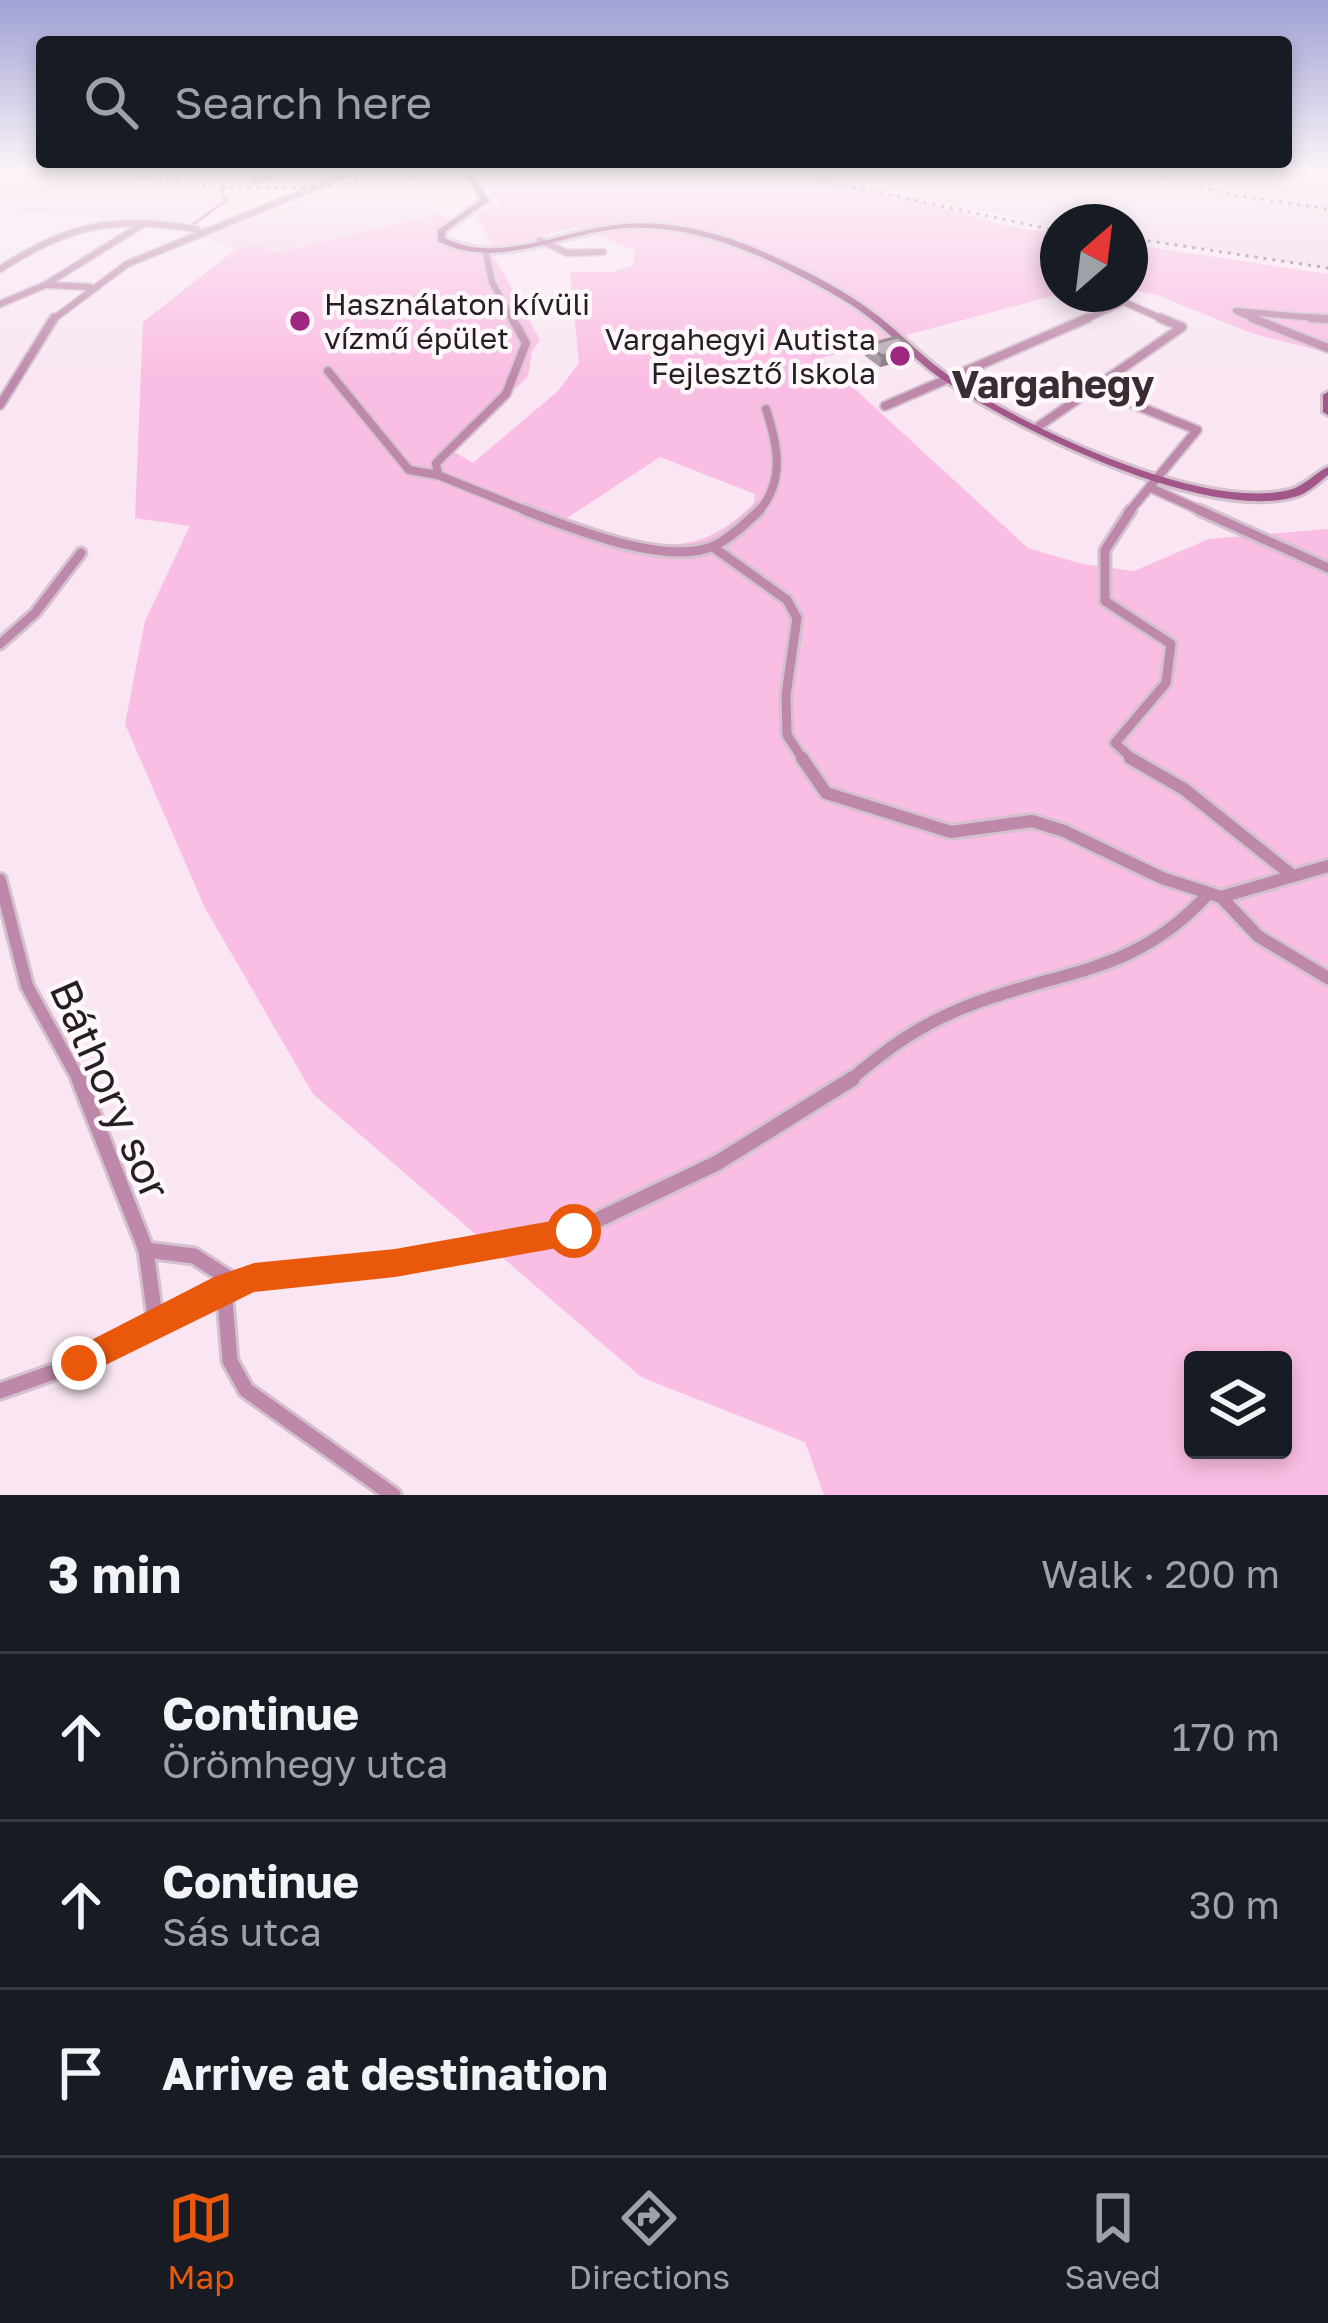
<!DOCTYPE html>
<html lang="en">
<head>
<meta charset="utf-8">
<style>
  body { margin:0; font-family:"Golos Text",sans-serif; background:#20242c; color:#f1f3f6 }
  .controls { position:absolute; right:36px; bottom:36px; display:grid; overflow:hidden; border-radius:12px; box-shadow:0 6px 18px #0003 }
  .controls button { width:108px; height:108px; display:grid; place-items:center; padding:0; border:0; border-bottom:3px solid #363941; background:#171b24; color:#f1f3f6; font:60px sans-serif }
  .compass { position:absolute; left:1040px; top:204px; width:108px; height:108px; border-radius:50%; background:#171b24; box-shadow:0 6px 18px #0003; rotate:28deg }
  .stop { position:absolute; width:36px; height:36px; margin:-27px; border:9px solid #ea580c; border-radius:50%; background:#fff }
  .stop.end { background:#ea580c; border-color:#fff; box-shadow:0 3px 12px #0008 }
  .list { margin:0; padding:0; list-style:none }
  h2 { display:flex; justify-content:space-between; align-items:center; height:156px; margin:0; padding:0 48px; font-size:51px }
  h2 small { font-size:39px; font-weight:400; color:#9ea1a6 }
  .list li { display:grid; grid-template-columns:78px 1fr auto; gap:36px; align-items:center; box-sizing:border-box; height:168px; padding:0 48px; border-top:3px solid #363941 }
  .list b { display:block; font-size:45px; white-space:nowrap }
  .list p { margin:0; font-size:39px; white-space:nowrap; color:#9ea1a6 }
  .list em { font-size:39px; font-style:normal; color:#9ea1a6 }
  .icon { flex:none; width:66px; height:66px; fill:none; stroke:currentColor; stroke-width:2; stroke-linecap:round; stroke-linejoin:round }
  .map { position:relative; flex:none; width:1328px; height:1495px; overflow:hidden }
  .search { position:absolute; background:#171b24; box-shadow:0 6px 18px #0003; left:36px; right:36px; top:36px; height:132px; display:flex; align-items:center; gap:30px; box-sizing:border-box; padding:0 42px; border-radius:12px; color:#9ea1a6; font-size:45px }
  .sheet { height:660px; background:#171b24 }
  nav { display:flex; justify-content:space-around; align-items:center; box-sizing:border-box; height:168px; border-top:3px solid #363941; background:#171b24; font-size:33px; color:#9ea1a6 }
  nav a { display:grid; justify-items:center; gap:6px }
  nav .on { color:#ea580c }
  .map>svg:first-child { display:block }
</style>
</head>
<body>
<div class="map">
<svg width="1328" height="1495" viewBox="0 0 1328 1495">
  <rect width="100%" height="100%" fill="#f9e6f2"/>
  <g fill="#f2d8e8">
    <polygon points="0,170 96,170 134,184 201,188 224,200 184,224 14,212 0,210"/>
    <polygon points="786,170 1328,170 1328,268 1130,238 1130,222 1058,222 1058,227"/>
    <polygon points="405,180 438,214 274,253 256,244 235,250 206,237 342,185"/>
  </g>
  <g fill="#fabde3" fill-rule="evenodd">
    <path d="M474 170H764L904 195 1007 226 1058 233 1060 294 821 358 1028 548 1082 564 1134 571 1209 539 1328 529V1495H824L805 1442 641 1377 313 1094 205 908 125 724 145 621 190 526 135 518 143 322 235 250 256 244 275 253 438 214 451 219 437 230 442 246 495 258 540 340 532 352 528 376 453 451 473 463 558 391 579 363 570 272H614L633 265 635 250 575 227 494 249 476 214 500 205ZM660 457 755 494 754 503C690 568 643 543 567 518ZM1193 1360H1283V1450H1193Z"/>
    <polygon points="1130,244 1328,274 1328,353 1251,333 1155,294 1130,290"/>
  </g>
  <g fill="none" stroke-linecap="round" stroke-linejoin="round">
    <polyline stroke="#d285b7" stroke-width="3" points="192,225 227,200 221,193 226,186"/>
    <defs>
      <g id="street-far4">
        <polyline points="255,182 281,170"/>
        <polyline points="540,240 567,253 603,252"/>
        <polyline points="486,253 492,282 513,321"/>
        <path d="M0 269C73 223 112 216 197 229"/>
        <polyline points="48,285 90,287"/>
        <polyline points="0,304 45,285 143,224"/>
        <polyline points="51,321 127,264 357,170"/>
        <polyline points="1081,321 1124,302 1167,321"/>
        <polyline points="1260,321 1236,311 1328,319"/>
      </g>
      <g id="street-far3">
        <polyline points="512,318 526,343 506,394 436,463 438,475 532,513"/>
        <polyline points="1252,318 1328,348"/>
        <polyline points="1311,318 1328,319"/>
        <polyline points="328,371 409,470 438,475"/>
        <polyline points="1096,389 1197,430 1128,513"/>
        <polyline points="0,405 54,318"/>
        <polyline points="885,406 1088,318"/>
        <polyline points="1039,426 1182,327 1160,318"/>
        <polyline points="1151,488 1206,513"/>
        <path d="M757 513C786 482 778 446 766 409"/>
      </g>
      <g id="street-far2">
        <path d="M524 510C571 528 668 568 716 545 732 537 747 522 760 510"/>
        <polyline points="1131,510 1105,550 1105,601 1171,644 1166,683 1115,743 1135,761"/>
        <polyline points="1199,510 1328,568"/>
        <polyline points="713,547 787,600 797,618 786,695 787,735 804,761"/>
        <polyline points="0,644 35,613 81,553"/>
      </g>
      <g id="street-far1">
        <polyline points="802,758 826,793 951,832 1032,821 1064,831 1162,878 1221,897 1258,936 1328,978"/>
        <polyline points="1130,758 1184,789 1293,876"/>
        <polyline points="0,880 27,986 80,1082"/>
        <polyline points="1221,897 1328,866"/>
        <path d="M848 1082C885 1050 919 1025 965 1007 1060 969 1133 976 1207 895"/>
      </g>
      <g id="street">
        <polyline points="79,1079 146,1250 156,1325"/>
        <polyline points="146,1250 194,1256 236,1283"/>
        <polyline points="224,1287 230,1361 246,1390 393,1495"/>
        <polyline points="0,1391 79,1363 224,1287 254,1277 395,1263 574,1231 717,1163 852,1079"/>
      </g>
      <g id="secondary">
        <path d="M464 170H471L489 201 446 231 445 238C498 266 568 228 624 224 676 220 728 235 775 257 810 273 848 292 878 316 903 335 923 358 948 375 1022 426 1200 512 1289 490 1303 487 1315 473 1328 467V475C1319 482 1309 492 1298 496 1209 524 1023 432 948 383 919 365 897 339 871 319 847 300 819 286 792 272 741 245 684 225 626 228 564 232 497 272 438 241V230L481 200Z"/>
        <polygon points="1328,392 1328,415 1323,412 1323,395"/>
      </g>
    </defs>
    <use href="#street-far4" stroke="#d3c2cd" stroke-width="9"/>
    <use href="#street-far3" stroke="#d3c2cd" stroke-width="12"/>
    <use href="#street-far2" stroke="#d3c2cd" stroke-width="15"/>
    <use href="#street-far1" stroke="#d3c2cd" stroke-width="18"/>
    <use href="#street" stroke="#d3c2cd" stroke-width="21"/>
    <use href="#secondary" stroke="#d3c2cd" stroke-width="6"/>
    <use href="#street-far4" stroke="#bd88aa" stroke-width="6"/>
    <use href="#street-far3" stroke="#bd88aa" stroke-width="8"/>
    <use href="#street-far2" stroke="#bd88aa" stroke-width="9"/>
    <use href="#street-far1" stroke="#bd88aa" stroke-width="12"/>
    <use href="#street" stroke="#bd88aa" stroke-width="15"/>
    <use href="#secondary" fill="#a25689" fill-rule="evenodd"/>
    <g stroke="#756971" stroke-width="3" stroke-dasharray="3 6" stroke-linecap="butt">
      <path d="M105 170C214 196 334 192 443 170"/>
      <polyline points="774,170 1058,231"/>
      <polyline points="1139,170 1227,194 1328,209"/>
      <polyline points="1130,238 1328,268"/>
    </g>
  </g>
  <polygon fill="#a0909a" points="867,345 910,359 880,367 865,356"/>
  <polygon fill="#82767d" points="912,348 910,359 880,367 882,356"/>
  <polygon fill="#baa8b3" stroke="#82767d" stroke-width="3" points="898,337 912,348 882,356 867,345"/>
  <linearGradient id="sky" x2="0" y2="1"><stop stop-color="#9fa1d4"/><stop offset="0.45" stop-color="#fcf4f9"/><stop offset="1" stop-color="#fcf4f9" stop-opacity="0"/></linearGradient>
  <rect width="1328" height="380" fill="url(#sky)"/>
  <polygon fill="#ea580c" points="574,1217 588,1231 574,1245 395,1277 254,1292 79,1378 68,1374 64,1363 68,1352 214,1277 254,1263 395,1249"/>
  <g fill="#a0277f" stroke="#fff7fc" stroke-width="4.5">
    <circle cx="300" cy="321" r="12"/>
    <circle cx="900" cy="356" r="12"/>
  </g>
  <g text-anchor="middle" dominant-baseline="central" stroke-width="9" stroke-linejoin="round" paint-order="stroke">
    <g font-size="30" fill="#251e23" stroke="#fff7fc" text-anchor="start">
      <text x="324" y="304">Használaton kívüli<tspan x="324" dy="34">vízmű épület</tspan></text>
      <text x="876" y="339" text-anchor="end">Vargahegyi Autista<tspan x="876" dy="34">Fejlesztő Iskola</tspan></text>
    </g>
    <g font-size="39" font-weight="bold" fill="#3a2c34" stroke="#fff7fc">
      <text x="1053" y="383">Vargahegy</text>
    </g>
    <g font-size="42" fill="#251e23" stroke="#fff7fc">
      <text transform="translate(111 1089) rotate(66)">Báthory sor</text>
    </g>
  </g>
</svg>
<div class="controls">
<button><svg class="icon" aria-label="layers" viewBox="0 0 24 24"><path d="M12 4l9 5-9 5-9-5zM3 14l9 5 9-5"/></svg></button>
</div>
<svg class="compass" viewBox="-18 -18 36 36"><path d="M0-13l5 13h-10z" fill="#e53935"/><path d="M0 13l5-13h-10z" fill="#9ea1a6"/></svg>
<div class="stop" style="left:574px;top:1231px"></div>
<div class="stop end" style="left:79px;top:1363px"></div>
<div class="search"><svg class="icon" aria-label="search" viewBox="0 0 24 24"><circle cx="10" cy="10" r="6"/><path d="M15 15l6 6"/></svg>Search here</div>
</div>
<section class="sheet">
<h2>3 min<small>Walk · 200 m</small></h2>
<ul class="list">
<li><svg class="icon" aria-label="ahead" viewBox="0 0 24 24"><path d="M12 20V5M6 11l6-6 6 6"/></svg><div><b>Continue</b><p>Örömhegy utca</p></div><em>170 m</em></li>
<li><svg class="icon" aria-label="ahead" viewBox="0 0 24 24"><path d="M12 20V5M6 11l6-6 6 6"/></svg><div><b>Continue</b><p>Sás utca</p></div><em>30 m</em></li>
<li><svg class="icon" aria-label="arrive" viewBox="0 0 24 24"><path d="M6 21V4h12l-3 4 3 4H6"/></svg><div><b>Arrive at destination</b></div></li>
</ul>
</section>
<nav>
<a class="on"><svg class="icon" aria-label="map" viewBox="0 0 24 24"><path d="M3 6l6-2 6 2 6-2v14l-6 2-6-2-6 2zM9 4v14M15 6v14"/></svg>Map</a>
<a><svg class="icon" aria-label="directions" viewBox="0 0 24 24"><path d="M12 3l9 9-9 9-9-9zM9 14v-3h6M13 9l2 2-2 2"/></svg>Directions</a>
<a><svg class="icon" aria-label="saved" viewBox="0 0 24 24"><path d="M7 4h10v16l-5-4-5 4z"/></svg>Saved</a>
</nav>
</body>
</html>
